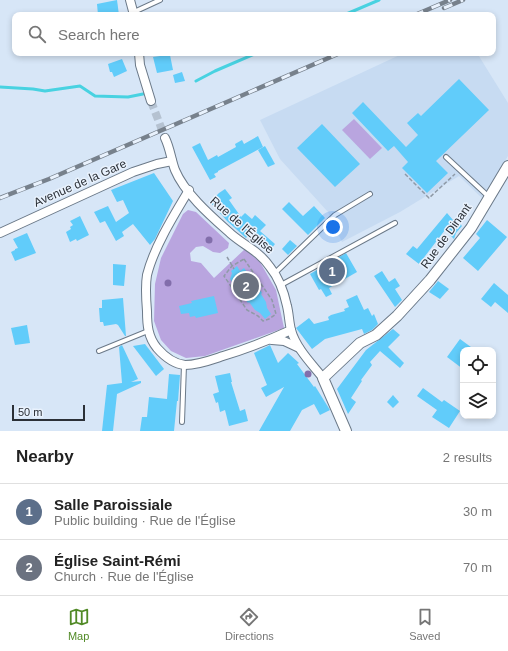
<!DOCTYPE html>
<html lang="en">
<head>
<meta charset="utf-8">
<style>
  body { margin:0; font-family:Arial,sans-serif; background:#f6f6f6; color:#222 }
  .controls { position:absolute; right:12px; bottom:12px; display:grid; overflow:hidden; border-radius:8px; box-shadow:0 2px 6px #0003 }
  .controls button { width:36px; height:36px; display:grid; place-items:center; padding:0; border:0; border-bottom:1px solid #e0e0e0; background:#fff; color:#222; font:20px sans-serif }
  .scale { position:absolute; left:12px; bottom:10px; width:73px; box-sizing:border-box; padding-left:4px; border:2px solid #2b3037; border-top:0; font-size:11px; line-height:14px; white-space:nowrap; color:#2b3037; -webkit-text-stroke:3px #e9f2fd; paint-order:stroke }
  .you { position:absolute; left:333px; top:227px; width:14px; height:14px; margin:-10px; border:3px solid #fff; border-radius:50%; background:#1a73e8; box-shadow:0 0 0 6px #1a73e833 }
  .badge { display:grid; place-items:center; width:26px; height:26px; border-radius:50%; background:#518a26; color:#fff; font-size:13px; font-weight:700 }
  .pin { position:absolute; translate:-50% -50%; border:2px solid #fff; box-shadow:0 1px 4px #0006 }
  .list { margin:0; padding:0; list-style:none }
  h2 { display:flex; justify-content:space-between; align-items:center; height:52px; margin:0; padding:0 16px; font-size:17px }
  h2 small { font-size:13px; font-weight:400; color:#767676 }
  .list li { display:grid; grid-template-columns:26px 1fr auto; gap:12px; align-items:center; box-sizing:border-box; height:56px; padding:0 16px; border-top:1px solid #e0e0e0 }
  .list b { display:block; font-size:15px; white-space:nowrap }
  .list p { margin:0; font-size:13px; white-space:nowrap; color:#767676 }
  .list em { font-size:13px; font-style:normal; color:#767676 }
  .icon { flex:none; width:22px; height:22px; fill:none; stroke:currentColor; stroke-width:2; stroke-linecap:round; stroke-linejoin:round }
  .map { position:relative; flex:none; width:508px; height:431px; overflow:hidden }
  .search { position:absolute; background:#fff; box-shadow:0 2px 6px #0003; left:12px; right:12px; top:12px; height:44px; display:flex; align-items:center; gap:10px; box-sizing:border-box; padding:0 14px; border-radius:8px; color:#767676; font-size:15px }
  .sheet { height:164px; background:#fff }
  nav { display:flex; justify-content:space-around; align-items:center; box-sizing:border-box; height:56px; border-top:1px solid #e0e0e0; background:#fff; font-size:11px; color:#767676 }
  nav a { display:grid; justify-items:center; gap:2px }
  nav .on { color:#518a26 }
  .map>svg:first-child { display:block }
</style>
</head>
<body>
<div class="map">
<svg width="508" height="431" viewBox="0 0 508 431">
  <rect width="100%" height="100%" fill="#d7e6f7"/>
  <polygon fill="#c7dbf2" points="404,53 477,53 508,103 508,156 482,198 459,176 400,212 342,242 328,212 280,159 260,120"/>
  <g fill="#b9a5df">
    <polygon points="354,119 382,148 370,159 342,130"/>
    <polygon points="188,210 196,212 229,243 228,248 220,253 213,252 203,246 196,247 190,253 191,261 201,263 214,278 245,249 260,262 276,290 284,328 205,356 186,358 171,351 161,340 154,321 155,284 161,258 183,214"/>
  </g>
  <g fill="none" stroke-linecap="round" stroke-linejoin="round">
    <g stroke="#48d2e1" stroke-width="3">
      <polyline points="344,15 379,0"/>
      <polyline points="196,81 215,71 257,53"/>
      <polyline points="0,87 33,89 45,91 80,86 95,96 128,97 143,94"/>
    </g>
  </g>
  <g fill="#61ccfa">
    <polygon points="117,0 119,15 98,15 97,4"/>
    <polygon points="167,55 167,56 170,55 173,70 157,73 153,57"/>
    <polygon points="122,59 127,71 114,77 112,72 110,72 108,64"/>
    <polygon points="182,72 185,81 175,83 173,75"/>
    <polygon points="459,79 489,110 436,161 448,173 427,193 402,168 408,162 394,146 388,151 352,113 363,102 406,147 418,135 407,123 418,113 421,116"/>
    <polygon points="322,124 360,164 335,187 297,148"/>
    <polygon points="258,136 263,147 218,171 218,172 214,174 216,177 210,180 192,147 200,143 208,160 217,155 218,157 236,147 235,144 242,140 244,144"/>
    <polygon points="265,146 275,164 268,167 258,150"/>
    <polygon points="154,173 173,201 155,239 150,245 133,224 122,232 124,236 116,241 105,221 100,223 94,212 108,206 116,222 129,213 123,200 117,202 111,190"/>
    <polygon points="225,189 232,198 229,200 241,217 245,213 252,219 255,215 266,225 260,231 275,244 269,252 249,234 246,238 227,221 210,202 219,193"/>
    <polygon points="289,202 303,216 314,206 325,218 308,235 282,209"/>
    <polygon points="447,213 453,220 455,218 462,226 456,233 454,239 445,230 419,264 406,254 413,246 417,249"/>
    <polygon points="80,216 89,235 77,241 76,239 70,242 66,232 71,229 70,227 73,225 70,221"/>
    <polygon points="487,220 507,237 478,271 463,258 480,238 476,234"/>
    <polygon points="27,233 36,253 15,261 11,252 15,250 15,249 18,248 13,239"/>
    <polygon points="290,240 297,246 288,255 282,249"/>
    <polygon points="346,253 357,272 329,288 332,294 326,297 321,289 319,290 310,274"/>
    <polygon points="113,264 126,265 124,286 113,285"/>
    <polygon points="237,266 240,271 244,268 262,293 261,294 266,302 267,308 271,314 265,319 260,313 255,310 249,302 248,303 230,279 232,273 231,271"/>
    <polygon points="382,271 389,282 395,278 400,286 395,289 402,300 395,307 374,276"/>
    <polygon points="438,281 449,289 440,299 429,292"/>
    <polygon points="494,283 508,295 508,313 495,302 491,307 481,299"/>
    <polygon points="357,295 364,310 368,308 372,316 374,314 378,324 372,330 364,334 362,329 325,339 312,349 296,328 309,318 314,324 329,320 328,317 331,315 345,311 344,309 349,307 346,300"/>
    <polygon points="214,296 218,313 196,318 195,316 190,317 189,313 181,314 179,306 192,303 191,301"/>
    <polygon points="123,298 126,336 125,336 118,325 116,324 104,326 103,322 100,322 99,308 102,308 102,300"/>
    <polygon points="27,325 30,343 15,345 11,328"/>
    <polygon points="393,329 400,335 388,347 404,363 400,368 380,351 370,362 372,365 361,380 362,381 351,398 356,402 348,414 337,389 366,350"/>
    <polygon points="460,339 475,350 463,350 463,369 447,357"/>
    <polygon points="145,344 164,369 156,376 133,346"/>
    <polygon points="122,345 138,379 131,382 141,381 141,383 117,394 113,431 102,431 107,385 122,383 119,347"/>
    <polygon points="270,345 278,363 288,353 299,363 297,364 314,387 315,386 330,410 320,415 314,404 302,410 290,431 259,431 284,387 266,397 261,388 267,385 254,353"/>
    <polygon points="230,373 232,382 231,382 240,411 245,409 248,421 229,426 225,410 220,412 218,402 216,403 213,394 219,392 215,376"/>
    <polygon points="169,374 180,375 178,401 177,401 174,431 140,431 142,417 147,417 149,397 167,399"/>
    <polygon points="423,388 442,402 444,400 460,411 449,428 432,417 437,410 417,396"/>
    <polygon points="393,395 399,402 393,408 387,402"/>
  </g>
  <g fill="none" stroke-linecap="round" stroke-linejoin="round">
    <polyline stroke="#b5c2d1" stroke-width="8" stroke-dasharray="8 4" stroke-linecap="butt" points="151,101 165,138"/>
    <defs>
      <g id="service">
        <polyline points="134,12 160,0"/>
        <polyline points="446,157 489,197"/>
        <polyline points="275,273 335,215 370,194"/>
        <polyline points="281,285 395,223"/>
        <polyline points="99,351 148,331"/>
        <polyline points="182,422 184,365"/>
      </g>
      <g id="minor">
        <polyline points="130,0 134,15"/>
        <polyline points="139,53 140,65 151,101"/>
        <path d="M165 138C170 148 171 159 175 170 185 194 212 217 231 234 245 246 259 251 270 267 279 278 284 292 287 306 289 314 289 322 291 330 296 348 311 363 323 378"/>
        <path d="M189 190C174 215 154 247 147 275 145 287 146 299 147 311 147 325 148 337 157 348 164 356 174 364 185 365 198 365 211 360 223 356 247 349 269 340 291 330"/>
        <polyline points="0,233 133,172 157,164 172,161"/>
        <polyline points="272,340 284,341 299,348"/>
      </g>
      <polyline id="tertiary" points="346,431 323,378 360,343 376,335 397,316 430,280 471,228 508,166"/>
    </defs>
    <use href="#service" stroke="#6b7988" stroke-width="6"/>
    <use href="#minor" stroke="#6b7988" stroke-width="10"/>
    <use href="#tertiary" stroke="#6b7988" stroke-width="12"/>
    <g stroke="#8f9aa7" stroke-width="1.5" stroke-dasharray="4 2" stroke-linecap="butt">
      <polyline points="405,174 429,198 455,174"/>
      <polyline points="227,257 234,269"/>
      <polygon points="244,259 272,300 276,314 269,319 263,321 258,316 247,310 224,276 232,266"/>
    </g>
    <use href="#service" stroke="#fff" stroke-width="4"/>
    <use href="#minor" stroke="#fff" stroke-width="8"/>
    <use href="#tertiary" stroke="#fff" stroke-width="10"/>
    <defs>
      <g id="rail">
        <polyline points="444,8 463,0"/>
        <polyline points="415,15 450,0"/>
        <polyline points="0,198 49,179 340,53"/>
      </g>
    </defs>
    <use href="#rail" stroke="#77818c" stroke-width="4.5"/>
    <use href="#rail" stroke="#e9f2fd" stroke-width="3" stroke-dasharray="9" stroke-linecap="butt"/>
  </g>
  <g fill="#826eab">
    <circle cx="209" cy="240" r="3.5"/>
    <circle cx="168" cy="283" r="3.5"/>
    <circle cx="308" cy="374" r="3.5"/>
  </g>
  <g text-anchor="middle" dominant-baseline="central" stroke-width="3" stroke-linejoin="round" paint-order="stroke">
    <g font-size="12" fill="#2b3037" stroke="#e9f2fd">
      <text transform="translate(80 183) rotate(-24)">Avenue de la Gare</text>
      <text transform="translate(242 225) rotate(41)">Rue de l'Église</text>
      <text transform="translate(446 236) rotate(-54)">Rue de Dinant</text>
    </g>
  </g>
</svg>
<div class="controls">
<button><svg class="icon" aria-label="locate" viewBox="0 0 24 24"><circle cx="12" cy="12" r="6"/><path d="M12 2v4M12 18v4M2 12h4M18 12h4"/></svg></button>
<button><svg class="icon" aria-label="layers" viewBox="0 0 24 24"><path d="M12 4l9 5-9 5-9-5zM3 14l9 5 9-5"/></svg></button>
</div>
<div class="scale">50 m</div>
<div class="you"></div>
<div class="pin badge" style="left:332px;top:271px;background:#5c6f8a">1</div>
<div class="pin badge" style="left:246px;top:286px;background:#6b7280">2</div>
<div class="search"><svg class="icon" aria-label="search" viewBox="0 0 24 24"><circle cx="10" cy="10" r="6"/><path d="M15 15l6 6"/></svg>Search here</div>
</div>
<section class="sheet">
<h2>Nearby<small>2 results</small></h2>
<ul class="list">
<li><span class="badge" style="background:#5c6f8a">1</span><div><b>Salle Paroissiale</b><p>Public building · Rue de l'Église</p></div><em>30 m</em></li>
<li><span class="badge" style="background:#6b7280">2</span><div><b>Église Saint-Rémi</b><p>Church · Rue de l'Église</p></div><em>70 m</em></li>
</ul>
</section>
<nav>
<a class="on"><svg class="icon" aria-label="map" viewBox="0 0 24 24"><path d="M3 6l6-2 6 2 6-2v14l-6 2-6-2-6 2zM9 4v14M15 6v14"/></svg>Map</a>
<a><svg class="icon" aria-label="directions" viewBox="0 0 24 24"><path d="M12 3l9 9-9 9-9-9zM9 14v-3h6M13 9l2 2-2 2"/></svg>Directions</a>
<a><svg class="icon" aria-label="saved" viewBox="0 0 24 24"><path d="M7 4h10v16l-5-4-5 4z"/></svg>Saved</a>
</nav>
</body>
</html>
